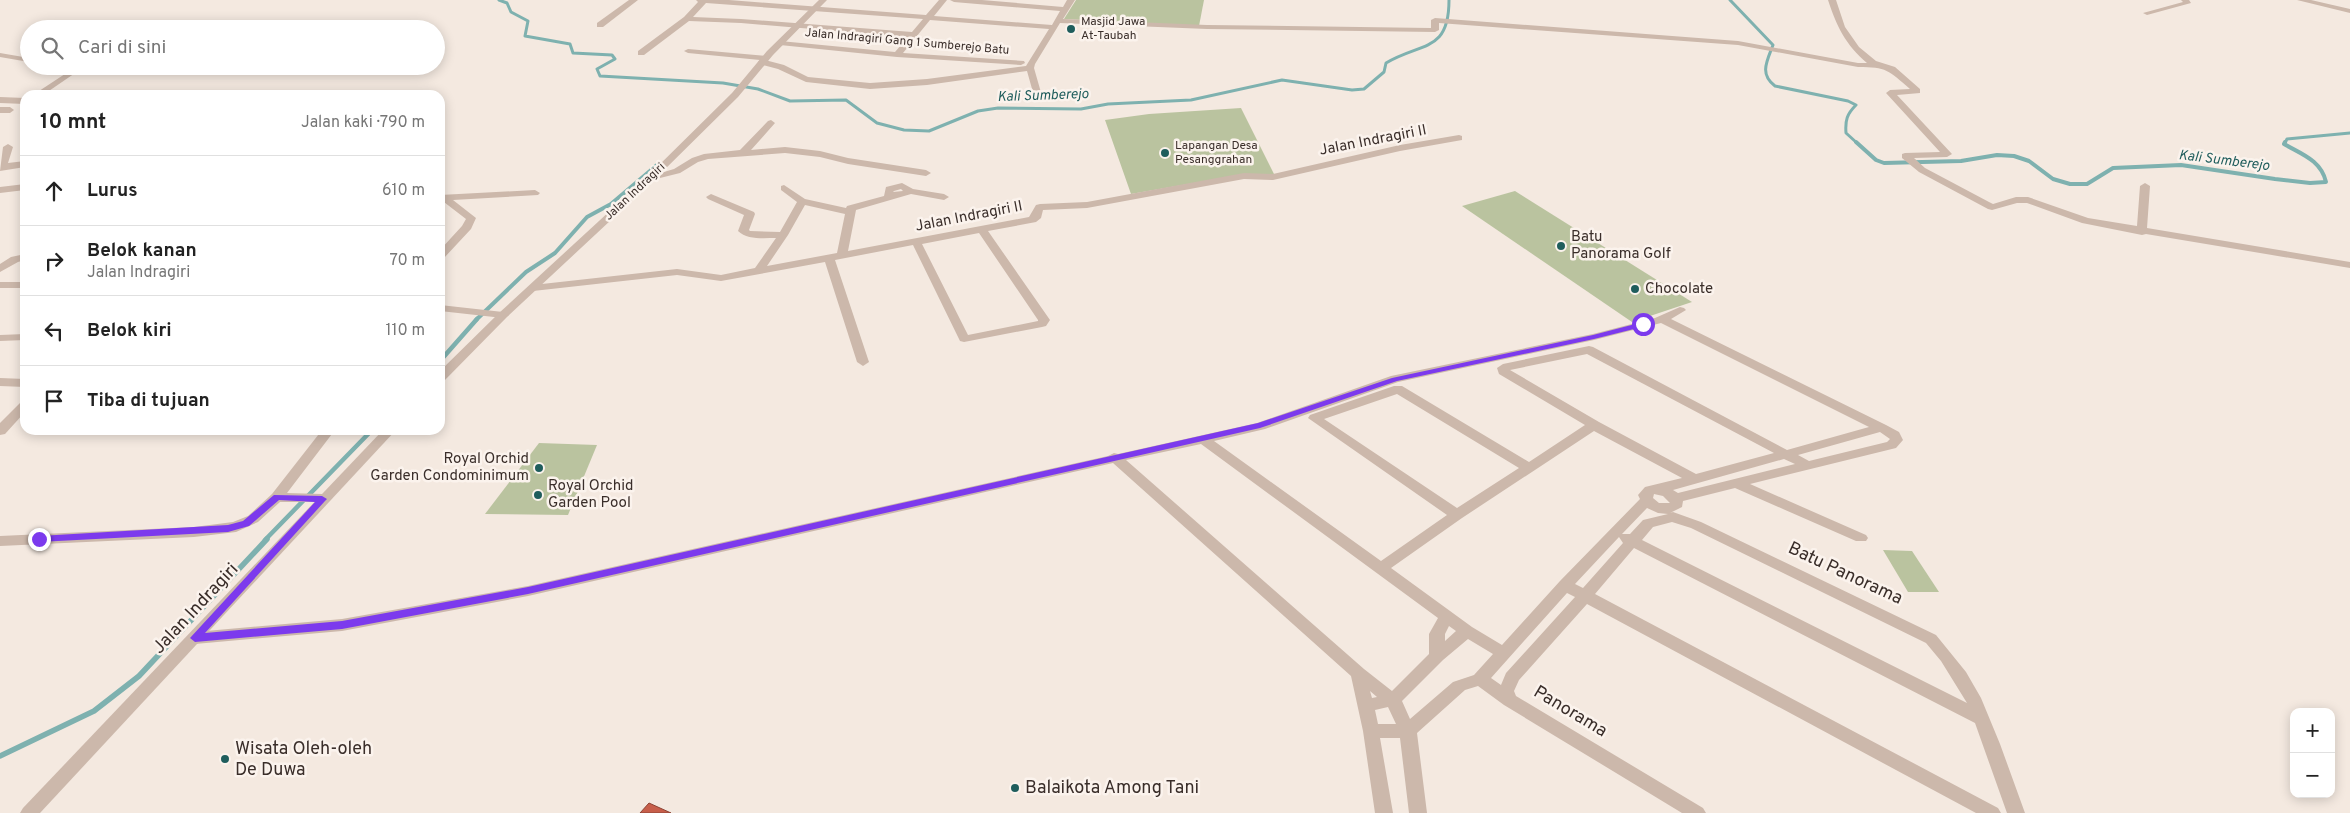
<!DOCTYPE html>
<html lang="id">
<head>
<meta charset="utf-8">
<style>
  body { margin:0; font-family:Overpass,sans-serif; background:#f6f6f6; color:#222 }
  .controls { position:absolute; right:15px; bottom:15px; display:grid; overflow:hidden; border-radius:10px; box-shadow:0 2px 12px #0003 }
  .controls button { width:45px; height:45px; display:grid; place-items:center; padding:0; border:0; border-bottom:1px solid #e0e0e0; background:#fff; color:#222; font:25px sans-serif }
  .stop { position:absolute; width:15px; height:15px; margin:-11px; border:4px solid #7c3aed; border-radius:50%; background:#fff }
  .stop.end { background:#7c3aed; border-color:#fff; box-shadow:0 1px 5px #0008 }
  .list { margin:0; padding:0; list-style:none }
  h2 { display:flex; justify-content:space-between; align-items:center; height:65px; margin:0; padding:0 20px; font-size:21px }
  h2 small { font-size:16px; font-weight:400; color:#767676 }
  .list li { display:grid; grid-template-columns:32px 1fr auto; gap:15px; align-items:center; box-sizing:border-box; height:70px; padding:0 20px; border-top:1px solid #e0e0e0 }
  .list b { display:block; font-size:19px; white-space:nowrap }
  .list p { margin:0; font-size:16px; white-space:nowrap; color:#767676 }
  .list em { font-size:16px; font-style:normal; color:#767676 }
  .icon { flex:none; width:28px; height:28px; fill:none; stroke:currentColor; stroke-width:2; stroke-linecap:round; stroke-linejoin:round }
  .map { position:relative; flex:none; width:2350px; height:813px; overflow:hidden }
  .search { position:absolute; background:#fff; box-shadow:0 2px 12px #0003; left:20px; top:20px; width:425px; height:55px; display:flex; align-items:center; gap:12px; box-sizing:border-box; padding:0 18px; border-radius:28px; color:#767676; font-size:19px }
  .panel { position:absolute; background:#fff; box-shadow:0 2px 12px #0003; left:20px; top:90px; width:425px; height:345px; border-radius:15px }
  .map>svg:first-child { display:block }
</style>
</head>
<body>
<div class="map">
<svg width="2350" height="813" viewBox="0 0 2350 813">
  <rect width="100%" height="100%" fill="#f4e9e0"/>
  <g fill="#bac39f">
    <polygon points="1076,0 1204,0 1199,26 1064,19"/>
    <polygon points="1241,108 1274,174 1240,175 1131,194 1105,120 1149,114"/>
    <polygon points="1515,191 1692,302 1632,322 1462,206"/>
    <polygon points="539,443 597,445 568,515 485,514"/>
    <polygon points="1883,550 1912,551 1939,592 1908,592"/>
  </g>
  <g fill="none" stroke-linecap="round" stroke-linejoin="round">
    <g stroke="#7eb1af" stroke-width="3">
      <path d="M499 0 507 3 511 12 528 21 525 36 570 44 573 53 612 55 615 59 597 69 600 76 723 83 758 89 790 101 846 100 877 123 904 130 929 131 978 111 998 108 1081 109 1108 104 1191 100 1282 80 1352 90 1364 89 1384 72 1386 63C1421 42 1449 53 1449 0"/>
      <path d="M1730 0 1773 45C1767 61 1759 74 1775 86L1848 101 1856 105C1847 114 1845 120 1846 133L1857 143"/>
      <polyline points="2285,143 2287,139 2350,133"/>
    </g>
    <g stroke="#7eb1af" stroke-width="4">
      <path d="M1856 142 1876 160 1884 163 1961 161 1997 155 2014 156 2029 161 2053 179 2070 184H2087L2113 168 2181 165 2275 179 2310 183 2326 182C2321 160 2301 154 2284 144L2285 142"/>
      <polyline points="476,320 526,272 555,253 587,217 611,204 657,165"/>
    </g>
    <g stroke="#7eb1af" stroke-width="4.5">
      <polyline points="440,361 477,319"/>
      <polyline points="265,540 372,430"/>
    </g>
    <polyline stroke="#7eb1af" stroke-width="5.5" points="0,756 94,711 139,676 267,539"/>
  </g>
  <polygon fill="#c75e4a" stroke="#8b4234" points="649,803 671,813 640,813"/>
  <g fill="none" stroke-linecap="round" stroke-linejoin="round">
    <g fill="#ccb8ab" fill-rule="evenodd">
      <polygon points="629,0 638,0 603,27 597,27 597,23"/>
      <path d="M696 0H729L926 15 939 0H947L934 16 1052 25 1060 11 954 2 950 0H982L1063 7 1067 0H1075L1063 19 1207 25 1431 28V20L1435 18 1738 41 1858 63H1867C1845 44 1837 27 1828 0H1836L1845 27 1859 47 1876 61 1895 67 1920 89V93L1897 95 1952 154 1947 157 1914 158 1925 168 1989 202 1993 204 2016 197H2028L2088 218 2137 226 2140 186 2145 183 2150 186 2147 228 2350 262V268L2146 234 2142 235 2082 223 2027 203H2017L1992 210 1988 209 1919 172 1902 158V154L1905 153 1940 152 1886 93 1890 90 1910 89C1888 70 1887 67 1858 67L1738 45 1439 23V30L1435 32 1207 29 1060 23 1035 64 1034 68 1042 96 1038 99 1034 96 1027 71 927 85 870 89 806 82 778 69 759 64 758 62 760 60 688 53 684 51 688 49 766 56 770 58 765 60 784 65 808 77 870 83 927 79 1026 66 1049 29 930 20 903 53 1024 61 1025 63 1021 65 897 57 780 45 776 43 780 41 895 52 908 37 741 23 689 21 644 55H638V51L684 17 698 2ZM706 3 923 19 912 32 741 19 693 17Z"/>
      <polygon points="2181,0 2189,0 2191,3 2147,15 2143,13 2183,2"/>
      <polygon points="2297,0 2311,0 2350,9 2350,13"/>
      <polygon points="0,53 29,58 29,62 0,57"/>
      <polygon points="64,66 77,66 81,69 43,95 33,95 71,70"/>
      <polygon points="0,97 25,98 25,104 0,103"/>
      <polygon points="0,107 10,107 14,110 10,113 0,113"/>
      <polygon points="771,120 775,123 751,150 785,147 820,151 848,158 926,170 931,173 926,176 848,164 820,157 785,153 708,159 698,162 680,173 652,180 647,177 674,169 692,158 704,154 740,150 768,121"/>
      <path d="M1459 135 1462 136V140L1400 151 1273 180 1244 179 1087 208 1043 210 1041 218 1036 222 988 231 1050 320 1046 326 1042 327 964 342 960 341 913 245 835 260 869 362 863 366 857 362 825 262 721 281 677 275 533 291 527 288 533 285 677 269 721 275 755 268 776 238C763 238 747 240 738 231L744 215 708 199 706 197 711 194 754 212 755 214 749 230 750 231 780 232 797 202 781 190V186L784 185 805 199 846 208 847 206 884 196 886 187 902 183 913 189 944 194 949 197 944 200 911 194 856 210 848 251 1029 217 1036 205 1040 204 1087 202 1244 173 1273 174 1400 145ZM901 189 903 191 893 192 894 191ZM805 205 845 214 837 253 767 266 788 235ZM979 233 1038 320V321L968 335 922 244Z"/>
      <polygon points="8,144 13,147 8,163 25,161 25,167 0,171 3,147"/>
      <polygon points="25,184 25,190 0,193 0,187"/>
      <polygon points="535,190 540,193 538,195 453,200 476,218 471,229 444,258 440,259 440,250 462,226 466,219 440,199 440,195"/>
      <polygon points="25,254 25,260 18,262 0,272 0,264 11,257"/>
      <rect x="0" y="282" width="25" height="6"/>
      <polygon points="440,305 503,312 509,315 503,318 440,311"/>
      <path d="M1680 307 1684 308 1686 310 1671 319 1886 425 1899 432 1903 440 1896 448 1750 484 1866 535 1868 538 1866 541H1856L1735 488 1683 501 1682 507 1670 513 1673 512 1701 522 1936 635 1966 672 1981 698 2000 744 2025 813H2007L1975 723 1634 548 1595 594 1998 808 2001 813H1976L1587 604 1519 680 1514 691 1516 696 1703 808 1706 813H1682L1504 705 1478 686 1465 690 1417 733 1427 813H1409L1400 738H1380L1393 813H1375L1363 731 1351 676 1113 463 528 596 342 631 195 644 190 642 187 638 190 634 195 632 342 619 528 586 1108 456 1114 453 1118 454 1257 423 1391 376 1593 334 1655 318ZM1661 323 1869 427 1787 450 1593 347 1589 346 1503 364 1497 368 1499 374 1585 425 1529 462 1402 386H1394L1310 415 1308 418 1447 515 1381 561 1214 441 1265 429 1398 382 1594 340ZM1587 354 1774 453 1696 474 1599 422 1510 370ZM1397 394 1519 468 1457 508 1324 419ZM1594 431 1682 478 1645 487 1638 495 1640 499 1560 581 1502 645 1472 627 1391 568 1462 518ZM1880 432 1890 439 1887 442 1809 461 1798 455ZM1201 444 1438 618 1429 634V654L1392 691 1364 669 1126 460ZM1784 459 1795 464 1678 493 1673 490ZM1654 494 1663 496 1670 503H1659L1653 498ZM1647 508 1658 513 1668 514 1643 520 1630 534H1622ZM1672 522 1691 528 1926 643 1941 661 1967 703 1642 540 1653 527ZM1619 537 1623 543 1583 588 1575 584ZM1567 593 1575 597 1506 673 1501 685 1491 678ZM1449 626 1456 631 1445 641V634ZM1468 639 1493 654 1474 675 1453 682 1410 719 1402 701 1443 660ZM1370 691 1377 697 1372 698ZM1388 707 1396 724H1378L1375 710Z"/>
      <polygon points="25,334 25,340 0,341 0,335"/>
      <polygon points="0,378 25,379 25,387 0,386"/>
      <polygon points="25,401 25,412 5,434 0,435 0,423 21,402"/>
      <polygon points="322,430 335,430 287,493 322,494 327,496 329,499 327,502 280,502 258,522 236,532 194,537 0,546 0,536 194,527 233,522 248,516 272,494"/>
    </g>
    <g fill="#ccb8ab" fill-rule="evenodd">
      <polygon points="819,0 827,0 773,55 738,97 655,179 507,317 444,381 440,382 440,371 499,313 649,175 732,93 767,51"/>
      <polygon points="383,430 396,430 40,813 20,813 23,808"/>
    </g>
  </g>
  <polygon fill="#7c3aed" points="1643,322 1646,323 1646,326 1594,339 1397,381 1260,428 528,594 342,629 195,642 190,638 315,502 279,500 249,526 228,532 39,542 34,539 39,536 228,525 243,521 274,495 322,496 327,499 325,501 205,633 342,621 528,587 1258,423 1392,378 1593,335"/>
  <g fill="#1f5d5c" stroke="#fbf3ed" stroke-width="2">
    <circle cx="1071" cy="29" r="5"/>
    <circle cx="1165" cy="153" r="5"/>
    <circle cx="1561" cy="246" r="5"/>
    <circle cx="1635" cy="289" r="5"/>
    <circle cx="539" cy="468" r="5"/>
    <circle cx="538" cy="495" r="5"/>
    <circle cx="225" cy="759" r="5"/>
    <circle cx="1015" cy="788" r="5"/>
  </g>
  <g text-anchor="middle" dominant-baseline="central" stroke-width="5" stroke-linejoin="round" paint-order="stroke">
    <g font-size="12" fill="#3a2e2a" stroke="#fbf3ed" text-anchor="start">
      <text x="1081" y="22">Masjid Jawa<tspan x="1081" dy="14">At-Taubah</tspan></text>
      <text x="1175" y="146">Lapangan Desa<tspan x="1175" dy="14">Pesanggrahan</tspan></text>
    </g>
    <g font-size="12" fill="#3a2e2a" stroke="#fbf3ed">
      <text transform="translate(907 42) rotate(5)">Jalan Indragiri Gang 1 Sumberejo Batu</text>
      <text transform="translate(635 192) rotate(-43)">Jalan Indragiri</text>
    </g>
    <g font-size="14" font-style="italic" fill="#1f5d5c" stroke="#fbf3ed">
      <text transform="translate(1043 96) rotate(-2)">Kali Sumberejo</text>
      <text transform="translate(2224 161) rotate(7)">Kali Sumberejo</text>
    </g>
    <g font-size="15" fill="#3a2e2a" stroke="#fbf3ed">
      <text transform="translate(1373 141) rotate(-11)">Jalan Indragiri II</text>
      <text transform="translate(969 217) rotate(-11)">Jalan Indragiri II</text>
    </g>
    <g font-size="15" fill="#3a2e2a" stroke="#fbf3ed" text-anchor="start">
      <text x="1571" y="237">Batu<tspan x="1571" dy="17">Panorama Golf</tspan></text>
      <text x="1645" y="289">Chocolate</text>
      <text x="529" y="459" text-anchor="end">Royal Orchid<tspan x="529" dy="17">Garden Condominimum</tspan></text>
      <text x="548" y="486">Royal Orchid<tspan x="548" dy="17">Garden Pool</tspan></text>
    </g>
    <g font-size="18" fill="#3a2e2a" stroke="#fbf3ed">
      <text transform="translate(1845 574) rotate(25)">Batu Panorama</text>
      <text transform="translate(196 609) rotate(-47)">Jalan Indragiri</text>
      <text transform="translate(1570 712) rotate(31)">Panorama</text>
    </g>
    <g font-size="18" fill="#3a2e2a" stroke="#fbf3ed" text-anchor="start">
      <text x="235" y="749">Wisata Oleh-oleh<tspan x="235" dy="21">De Duwa</tspan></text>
      <text x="1025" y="788">Balaikota Among Tani</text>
    </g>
  </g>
</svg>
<div class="controls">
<button>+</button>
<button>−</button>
</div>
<div class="stop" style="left:1643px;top:324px"></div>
<div class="stop end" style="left:39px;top:539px"></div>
<div class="search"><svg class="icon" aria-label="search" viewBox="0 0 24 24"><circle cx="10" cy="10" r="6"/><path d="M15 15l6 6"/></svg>Cari di sini</div>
<section class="panel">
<h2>10 mnt<small>Jalan kaki · 790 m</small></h2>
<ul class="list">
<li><svg class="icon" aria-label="ahead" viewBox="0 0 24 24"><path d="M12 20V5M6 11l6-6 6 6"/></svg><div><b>Lurus</b></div><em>610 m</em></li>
<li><svg class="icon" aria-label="right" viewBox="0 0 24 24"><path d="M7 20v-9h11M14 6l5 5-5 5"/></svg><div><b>Belok kanan</b><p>Jalan Indragiri</p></div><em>70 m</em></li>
<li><svg class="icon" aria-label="left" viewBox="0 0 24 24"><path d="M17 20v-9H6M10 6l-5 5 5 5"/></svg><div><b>Belok kiri</b></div><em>110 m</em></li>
<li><svg class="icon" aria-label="arrive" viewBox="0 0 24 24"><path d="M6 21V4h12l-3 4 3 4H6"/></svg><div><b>Tiba di tujuan</b></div></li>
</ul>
</section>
</div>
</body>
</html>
